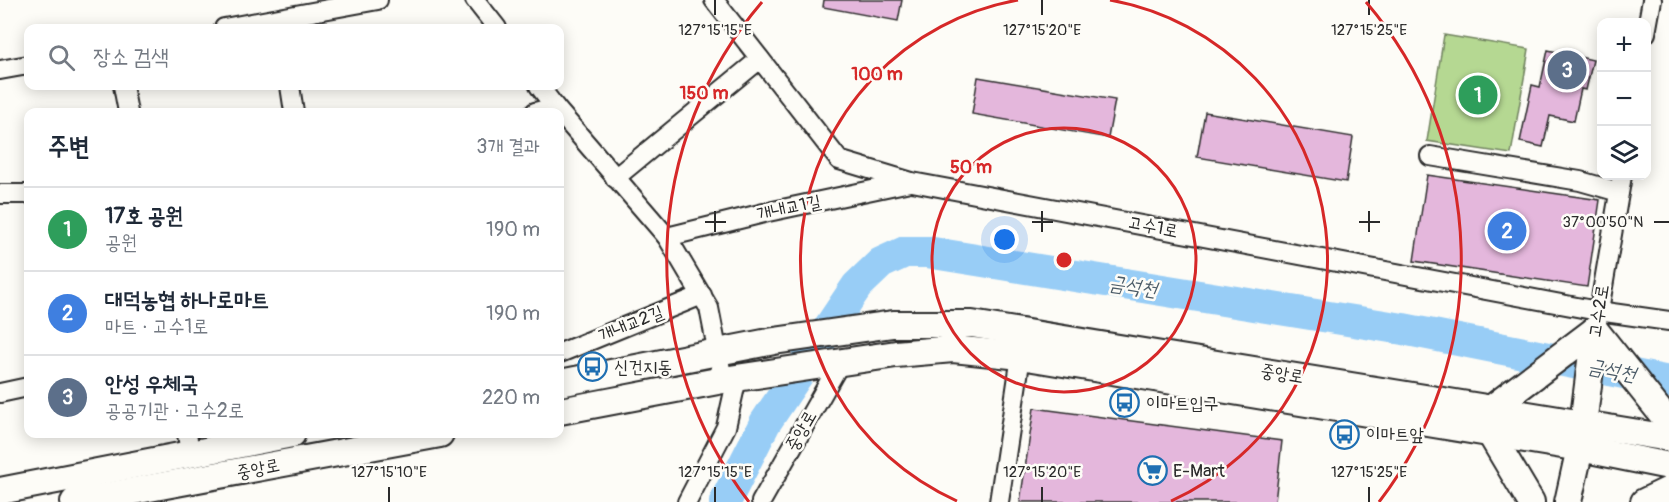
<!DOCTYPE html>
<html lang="ko">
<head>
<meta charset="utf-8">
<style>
  body { margin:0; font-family:Pangolin,"Poor Story",sans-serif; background:#f6f6f7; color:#1f2937 }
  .controls { position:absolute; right:18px; top:18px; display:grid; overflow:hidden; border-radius:12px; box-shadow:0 3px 15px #0003 }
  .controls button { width:54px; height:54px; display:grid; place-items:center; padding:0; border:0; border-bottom:2px solid #e0e1e3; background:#fff; color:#1f2937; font:30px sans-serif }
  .you { position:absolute; left:1005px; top:240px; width:21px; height:21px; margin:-15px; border:4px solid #fff; border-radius:50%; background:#1a73e8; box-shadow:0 0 0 9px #1a73e833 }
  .badge { display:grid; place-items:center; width:39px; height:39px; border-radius:50%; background:#ea580c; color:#fff; font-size:20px; font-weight:700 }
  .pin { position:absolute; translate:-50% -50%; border:3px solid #fff; box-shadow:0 2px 6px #0006 }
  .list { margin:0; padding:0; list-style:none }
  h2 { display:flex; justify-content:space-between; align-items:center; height:78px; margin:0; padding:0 24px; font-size:26px }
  h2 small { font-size:20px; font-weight:400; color:#747a83 }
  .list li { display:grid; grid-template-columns:39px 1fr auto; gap:18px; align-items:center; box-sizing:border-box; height:84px; padding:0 24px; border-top:2px solid #e0e1e3 }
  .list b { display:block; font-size:22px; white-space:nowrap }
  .list p { margin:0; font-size:20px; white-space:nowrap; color:#747a83 }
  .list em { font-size:20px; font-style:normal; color:#747a83 }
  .icon { flex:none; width:33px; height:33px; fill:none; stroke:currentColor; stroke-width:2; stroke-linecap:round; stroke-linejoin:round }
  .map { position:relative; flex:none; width:1669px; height:502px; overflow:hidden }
  .search { position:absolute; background:#fff; box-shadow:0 3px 15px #0003; left:24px; top:24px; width:540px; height:66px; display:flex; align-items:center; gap:15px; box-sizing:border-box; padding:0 21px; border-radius:12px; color:#747a83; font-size:22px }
  .panel { position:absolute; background:#fff; box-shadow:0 3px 15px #0003; left:24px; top:108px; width:540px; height:330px; border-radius:12px }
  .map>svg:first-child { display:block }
</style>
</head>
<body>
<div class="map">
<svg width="1669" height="502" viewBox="0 0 1669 502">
  <rect width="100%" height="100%" fill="#fdfcf7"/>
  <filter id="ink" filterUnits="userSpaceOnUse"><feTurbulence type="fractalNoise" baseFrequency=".0167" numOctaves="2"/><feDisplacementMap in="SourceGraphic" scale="12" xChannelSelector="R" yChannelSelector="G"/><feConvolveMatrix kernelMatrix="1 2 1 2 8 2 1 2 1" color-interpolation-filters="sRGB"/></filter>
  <g filter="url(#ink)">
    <polygon fill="#b5d892" stroke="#70825e" stroke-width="1.5" points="1444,35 1529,49 1511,154 1427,141"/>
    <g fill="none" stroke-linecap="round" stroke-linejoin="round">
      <polyline stroke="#98cdf6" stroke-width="32" points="725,502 765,423 857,286 881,263 905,252 927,252 1403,329 1669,382"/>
    </g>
    <g fill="#e4b7dc" stroke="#2b2b2b" stroke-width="1.5">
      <polygon points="824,0 902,0 898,21 823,7"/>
      <polygon points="1548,50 1593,60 1586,90 1581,89 1574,121 1550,116 1543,147 1520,142 1532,85 1540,87"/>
      <polygon points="978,77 1115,100 1108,138 972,114"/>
      <polygon points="1205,112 1353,137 1346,182 1197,157"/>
      <polygon points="1427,175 1600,200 1587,287 1414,261"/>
      <polygon points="1034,408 1282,441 1275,502 1020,502"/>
    </g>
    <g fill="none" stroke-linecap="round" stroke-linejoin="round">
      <defs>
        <g id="street">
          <polyline points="475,0 497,28"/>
          <polyline points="714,0 839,160 912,182 1598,311 1669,321"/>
          <polyline points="224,28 378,0"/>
          <polyline points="1646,33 1652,0"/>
          <polyline points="0,70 28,65"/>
          <polyline points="123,86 128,112"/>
          <polyline points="290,86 294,112"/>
          <polyline points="539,86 555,107 667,237 709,308 723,380"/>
          <polyline points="535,112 555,107"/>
          <polyline points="1430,156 1580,181 1619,192"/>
          <polyline points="615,178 760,59"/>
          <polyline points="0,194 28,194"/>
          <polyline points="667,237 768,212 910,182"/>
          <polyline points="1597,322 1622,176"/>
          <polyline points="560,353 702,295"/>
          <polyline points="0,393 28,387"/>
          <polyline points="187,434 190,453"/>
          <polyline points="687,502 726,427 737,378"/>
          <polyline points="761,502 840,363"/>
          <polyline points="999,502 1021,356"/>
        </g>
        <g id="secondary">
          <polyline points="1595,330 1669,423"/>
          <polyline points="560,383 774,341 893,324 972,324 1669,438"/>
          <polyline points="1492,408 1595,330"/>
          <polyline points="560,411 723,380 896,354 953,349 1021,356 1580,448 1669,466"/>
          <polyline points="1490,433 1531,502"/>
          <polyline points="0,491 292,434"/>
          <polyline points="74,502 440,434"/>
          <polyline points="1568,502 1580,448 1595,330"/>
          <polyline points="1644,502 1669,490"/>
        </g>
      </defs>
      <use href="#street" stroke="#2b2b2b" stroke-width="22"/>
      <use href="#secondary" stroke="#2b2b2b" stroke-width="30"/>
      <use href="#street" stroke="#fdfcf7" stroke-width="18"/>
      <use href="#secondary" stroke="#fdfcf7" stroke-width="26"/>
    </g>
  </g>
  <path fill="none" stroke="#2b2b2b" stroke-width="2" d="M715 0V15M1042 0V15M1369 0V15M715 211V232M1042 211V232M1369 211V232M705 222H726M1032 222H1053M1359 222H1380M1654 222H1669M389 487V502M715 487V502M1042 487V502M1369 487V502"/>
  <g fill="none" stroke="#d62828" stroke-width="3">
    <circle cx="1064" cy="260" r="132"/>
    <path d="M957 501A264 264 0 0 1 1018 0M1110 0A264 264 0 0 1 1171 501"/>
    <path d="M749 502A397 397 0 0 1 762 2M1366 2A397 397 0 0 1 1379 502"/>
  </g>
  <defs>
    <symbol id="bus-ring" viewBox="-11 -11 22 22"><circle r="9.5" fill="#fdfcf7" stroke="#1f6fb2" stroke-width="1.5"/><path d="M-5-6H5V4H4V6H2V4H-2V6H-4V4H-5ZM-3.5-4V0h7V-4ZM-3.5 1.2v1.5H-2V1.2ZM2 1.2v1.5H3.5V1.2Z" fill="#1f6fb2"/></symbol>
    <symbol id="supermarket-ring" viewBox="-11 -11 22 22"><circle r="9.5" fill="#fdfcf7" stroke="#1f6fb2" stroke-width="1.5"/><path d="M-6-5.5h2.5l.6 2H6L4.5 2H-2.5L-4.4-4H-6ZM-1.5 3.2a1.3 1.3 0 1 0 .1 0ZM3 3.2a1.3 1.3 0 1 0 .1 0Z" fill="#1f6fb2"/></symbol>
  </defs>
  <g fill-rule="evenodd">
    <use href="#bus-ring" x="576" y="350" width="33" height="33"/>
    <use href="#bus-ring" x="1108" y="386" width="33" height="33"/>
    <use href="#bus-ring" x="1328" y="418" width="33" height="33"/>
    <use href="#supermarket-ring" x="1136" y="454" width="33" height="33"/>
  </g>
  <g text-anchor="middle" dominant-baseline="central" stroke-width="5" stroke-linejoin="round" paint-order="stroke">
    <g font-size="18" fill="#2b2b2b" stroke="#fdfcf7">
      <text transform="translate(789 208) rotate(-12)">개내교1길</text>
      <text transform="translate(1153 227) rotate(11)">고수1로</text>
      <text transform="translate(1599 311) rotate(-81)">고수2로</text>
      <text transform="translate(631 324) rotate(-22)">개내교2길</text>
      <text transform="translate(1282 374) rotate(9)">중앙로</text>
      <text transform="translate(801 431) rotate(-60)">중앙로</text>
      <text transform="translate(258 469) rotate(-11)">중앙로</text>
    </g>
    <g font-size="18" fill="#2b2b2b" stroke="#fdfcf7" text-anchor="start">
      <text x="614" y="367">신건지동</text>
      <text x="1146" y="403">이마트입구</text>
      <text x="1366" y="434">이마트앞</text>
      <text x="1173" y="471">E-Mart</text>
    </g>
    <g font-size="20" font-style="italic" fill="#4c5c68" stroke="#fdfcf7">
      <text transform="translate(1133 286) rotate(9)">금석천</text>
      <text transform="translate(1612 370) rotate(11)">금석천</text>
    </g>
  </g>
  <g font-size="15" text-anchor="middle" fill="#2b2b2b" stroke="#fdfcf7" stroke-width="5" stroke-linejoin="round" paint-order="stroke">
    <text x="715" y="35">127°15'15"E</text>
    <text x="1042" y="35">127°15'20"E</text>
    <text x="1369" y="35">127°15'25"E</text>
    <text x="1603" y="227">37°00'50"N</text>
    <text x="389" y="477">127°15'10"E</text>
    <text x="715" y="477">127°15'15"E</text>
    <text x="1042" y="477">127°15'20"E</text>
    <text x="1369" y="477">127°15'25"E</text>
  </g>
  <circle cx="1064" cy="260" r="9" fill="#d62828" stroke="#fdfcf7" stroke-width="3"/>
  <g font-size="18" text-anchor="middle" font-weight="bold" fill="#d62828" stroke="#fdfcf7" stroke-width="5" stroke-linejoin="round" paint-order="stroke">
    <text x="877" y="80">100 m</text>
    <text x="704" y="99">150 m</text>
    <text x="971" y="173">50 m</text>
  </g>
</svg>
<div class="controls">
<button>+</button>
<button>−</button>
<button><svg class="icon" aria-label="layers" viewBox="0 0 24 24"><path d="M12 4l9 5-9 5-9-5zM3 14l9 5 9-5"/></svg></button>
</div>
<div class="you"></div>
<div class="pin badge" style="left:1478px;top:95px;background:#2e9e5b">1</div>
<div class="pin badge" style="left:1507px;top:231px;background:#3f7fe0">2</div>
<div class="pin badge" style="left:1567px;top:70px;background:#5c6f8a">3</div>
<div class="search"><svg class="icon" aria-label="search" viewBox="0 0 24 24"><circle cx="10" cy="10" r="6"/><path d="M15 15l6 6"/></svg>장소 검색</div>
<section class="panel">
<h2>주변<small>3개 결과</small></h2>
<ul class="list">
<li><span class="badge" style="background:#2e9e5b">1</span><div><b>17호 공원</b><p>공원</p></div><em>190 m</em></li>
<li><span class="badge" style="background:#3f7fe0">2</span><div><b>대덕농협 하나로마트</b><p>마트 · 고수1로</p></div><em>190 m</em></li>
<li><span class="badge" style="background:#5c6f8a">3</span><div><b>안성 우체국</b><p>공공기관 · 고수2로</p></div><em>220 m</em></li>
</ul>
</section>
</div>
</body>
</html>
